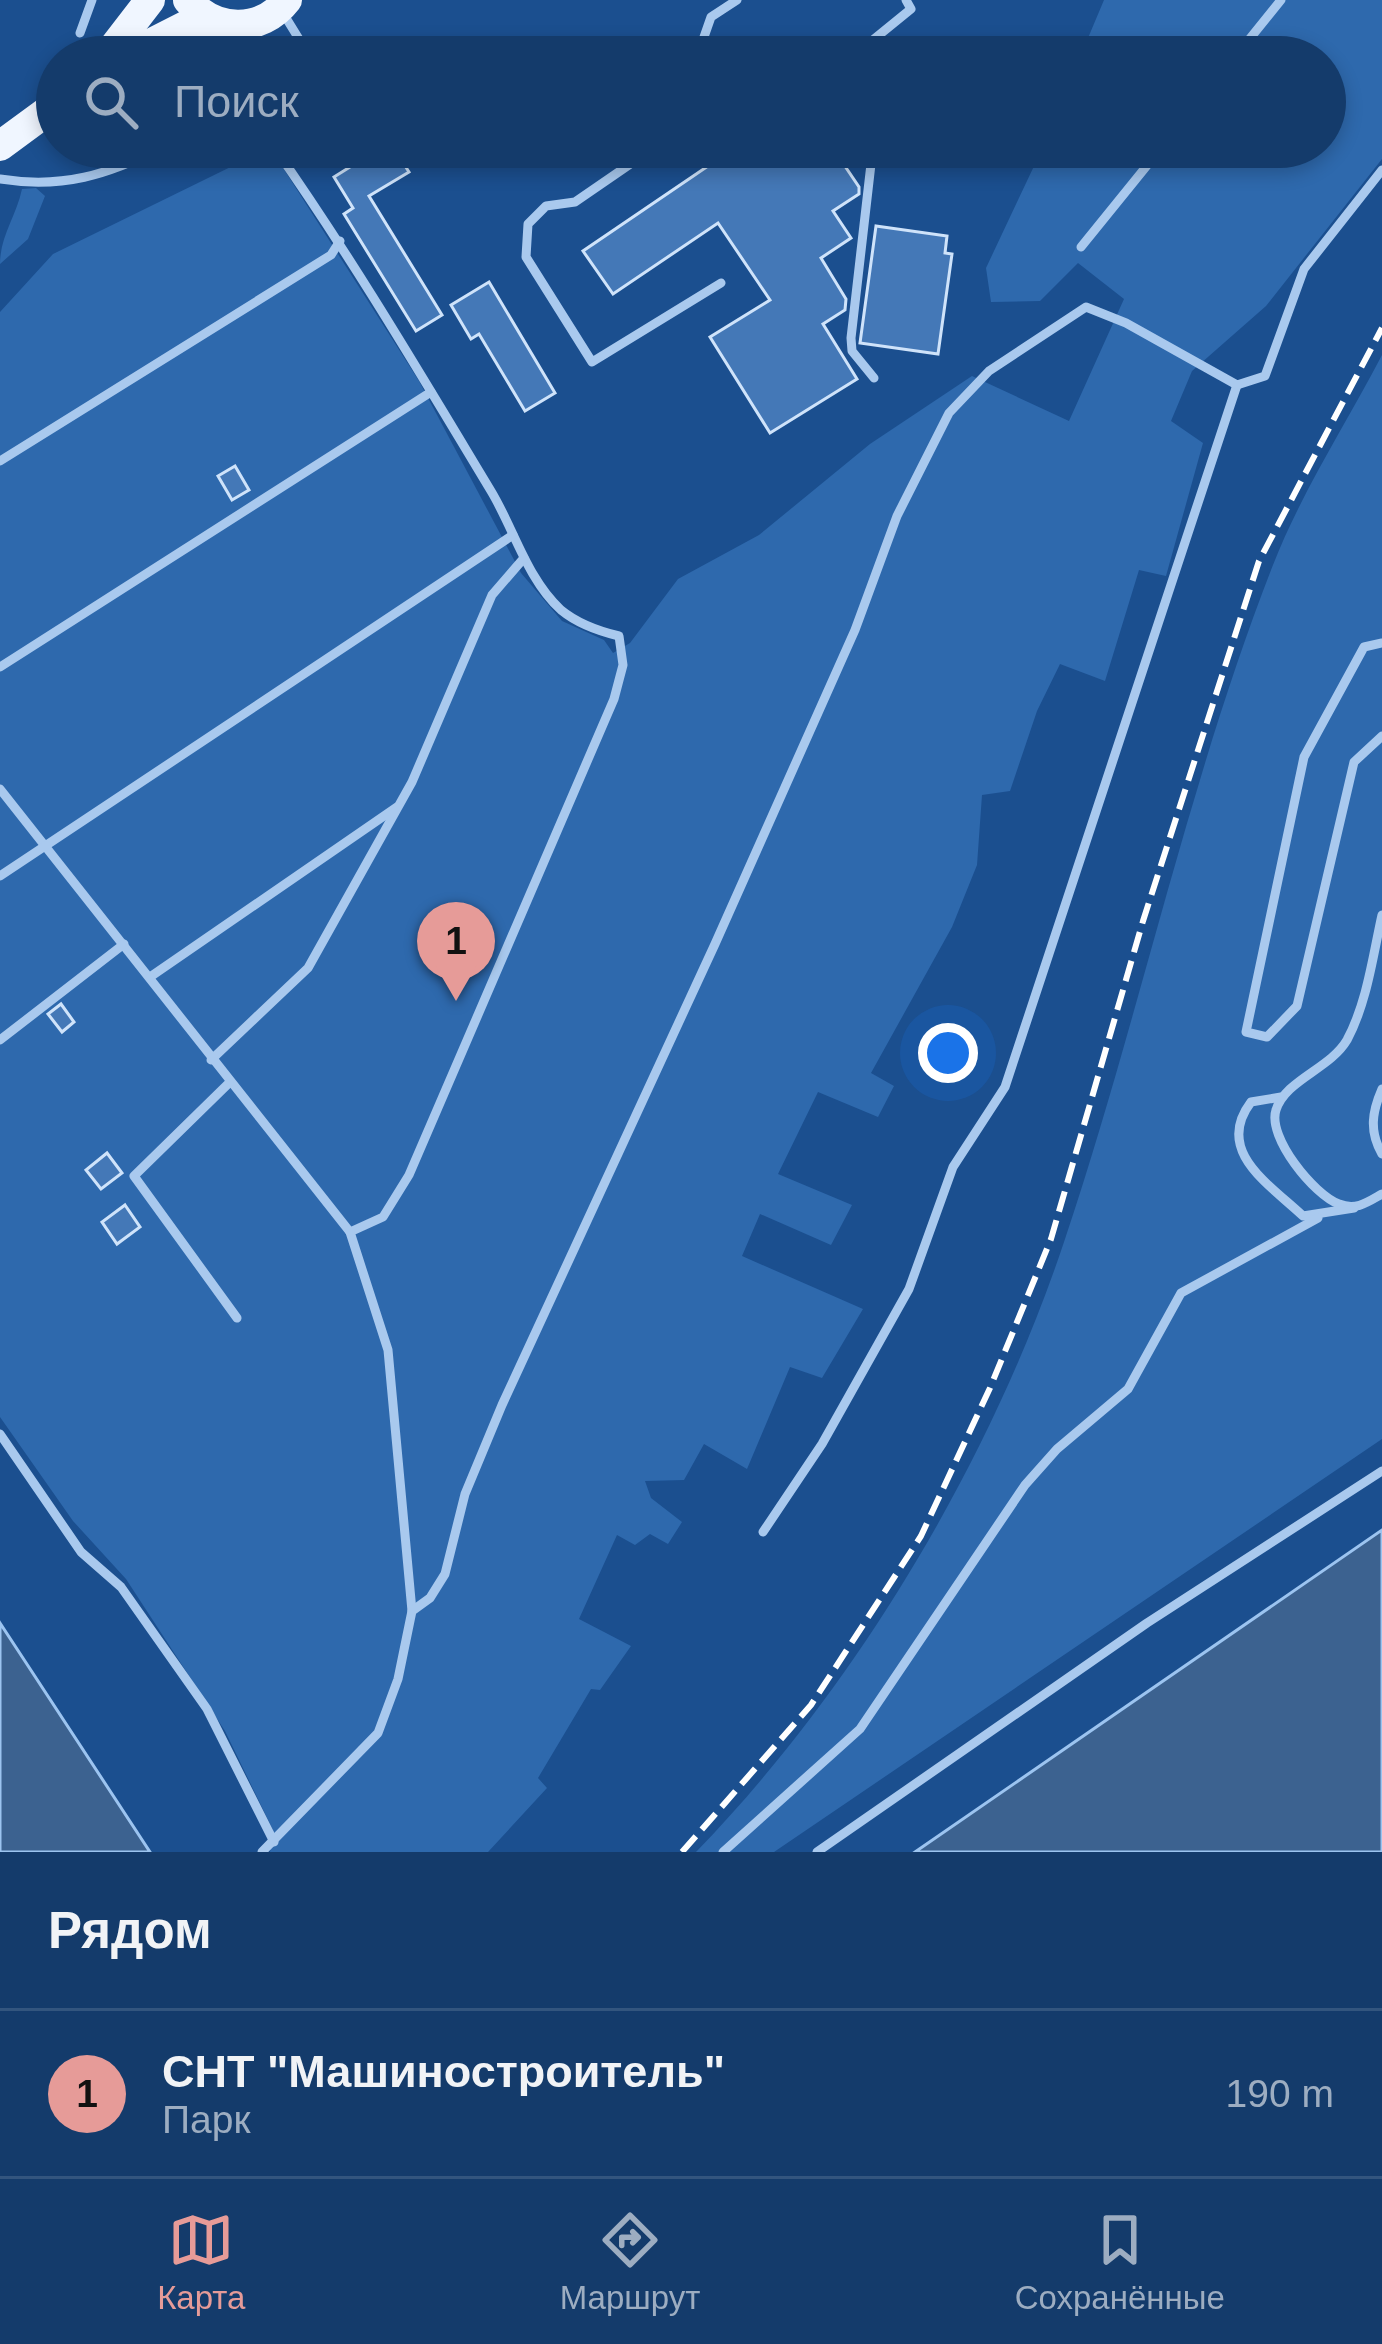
<!DOCTYPE html>
<html lang="ru">
<head>
<meta charset="utf-8">
<style>
  body { margin:0; font-family:Helvetica,sans-serif; background:#214673; color:#f1f3f6 }
  .you { position:absolute; left:948px; top:1053px; width:42px; height:42px; margin:-30px; border:9px solid #fff; border-radius:50%; background:#1a73e8; box-shadow:0 0 0 18px #1a73e833 }
  .badge { display:grid; place-items:center; width:78px; height:78px; border-radius:50%; background:#e69b98; color:#111; font-size:39px; font-weight:700 }
  .pin { position:absolute; translate:-50% -99px; filter:drop-shadow(0 3px 6px #0008) }
  .pin::after { content:''; position:absolute; top:63px; width:42px; height:36px; background:inherit; clip-path:polygon(0 0,100% 0,50% 100%) }
  .list { margin:0; padding:0; list-style:none }
  h2 { display:flex; justify-content:space-between; align-items:center; height:156px; margin:0; padding:0 48px; font-size:51px }
  h2 small { font-size:39px; font-weight:400; color:#9dadc1 }
  .list li { display:grid; grid-template-columns:78px 1fr auto; gap:36px; align-items:center; box-sizing:border-box; height:168px; padding:0 48px; border-top:3px solid #33557e }
  .list b { display:block; font-size:45px; white-space:nowrap }
  .list p { margin:0; font-size:39px; white-space:nowrap; color:#9dadc1 }
  .list em { font-size:39px; font-style:normal; color:#9dadc1 }
  .icon { flex:none; width:66px; height:66px; fill:none; stroke:currentColor; stroke-width:2; stroke-linecap:round; stroke-linejoin:round }
  .map { position:relative; flex:none; width:1382px; height:1852px; overflow:hidden }
  .search { position:absolute; background:#143b6b; box-shadow:0 6px 18px #0003; left:36px; right:36px; top:36px; height:132px; display:flex; align-items:center; gap:30px; box-sizing:border-box; padding:0 42px; border-radius:66px; color:#9dadc1; font-size:45px }
  .sheet { height:324px; background:#143b6b }
  nav { display:flex; justify-content:space-around; align-items:center; box-sizing:border-box; height:168px; border-top:3px solid #33557e; background:#143b6b; font-size:33px; color:#9dadc1 }
  nav a { display:grid; justify-items:center; gap:6px }
  nav .on { color:#e69b98 }
  .map>svg:first-child { display:block }
</style>
</head>
<body>
<div class="map">
<svg width="1382" height="1852" viewBox="0 0 1382 1852">
  <rect width="100%" height="100%" fill="#1b4f8f"/>
  <g fill="#2e69ad">
    <polygon points="1104,0 1382,0 1382,159 1266,306 1192,371 1171,421 1203,443 1166,576 1139,570 1105,681 1060,664 1037,711 1010,791 982,795 977,865 952,927 871,1073 894,1086 878,1117 818,1092 778,1174 852,1205 831,1245 760,1214 742,1256 863,1309 822,1378 790,1367 747,1469 704,1444 684,1480 645,1481 651,1498 682,1522 668,1544 650,1534 635,1545 617,1535 579,1619 631,1646 600,1690 591,1689 538,1778 547,1788 488,1852 270,1852 273,1830 225,1731 126,1579 73,1521 0,1417 0,312 53,254 265,150 278,160 419,381 521,573 562,621 604,640 613,653 630,643 678,579 759,535 870,444 972,376 1069,421 1124,299 1078,263 1040,301 991,302 986,268 1043,147 1325,147 1325,57 1080,57"/>
    <path d="M36 188 45 196 28 239 0 264C0 236 16 217 22 189Z"/>
    <path d="M1382 355V1439L774 1852H696C856 1687 991 1461 1064 1242 1139 1019 1187 785 1273 565 1301 493 1346 424 1382 355Z"/>
  </g>
  <g fill="#3c6290" stroke="#9cc4f0" stroke-width="3">
    <polygon points="1382,1530 1382,1852 915,1852"/>
    <polygon points="0,1623 150,1852 0,1852"/>
  </g>
  <g fill="#4478b7" stroke="#cfe3fa" stroke-width="3">
    <polygon points="426,38 439,57 397,57"/>
    <polygon points="382,147 393,147 409,172 369,196 442,315 416,331 344,214 353,208 334,177"/>
    <polygon points="736,147 832,147 859,187 859,194 833,211 851,238 821,258 846,299 845,310 823,324 857,379 770,433 710,337 770,300 718,223 613,294 583,251"/>
    <polygon points="876,226 947,236 945,253 952,254 938,354 860,343"/>
    <polygon points="489,282 555,393 525,411 479,334 471,339 451,305"/>
    <polygon points="235,466 249,490 232,500 218,476"/>
    <polygon points="61,1004 74,1022 62,1032 48,1014"/>
    <polygon points="107,1153 122,1173 101,1189 86,1170"/>
    <polygon points="125,1205 140,1227 117,1244 102,1222"/>
  </g>
  <g fill="none" stroke-linecap="round" stroke-linejoin="round">
    <g stroke="#a9c9ee" stroke-width="9">
      <polyline points="283,13 307,52"/>
      <polyline points="249,27 253,57"/>
      <polyline points="80,33 92,0"/>
      <polyline points="697,57 711,17 737,0"/>
      <polyline points="852,57 911,9 906,0"/>
      <polyline points="1235,57 1281,0"/>
      <path d="M274 147C352 258 421 375 491 491 514 529 527 579 561 610 578 624 598 631 619 636L623 665 614 699 409 1175 383 1217 350 1232 388 1350 412 1611"/>
      <polyline points="655,147 575,202 546,206 528,224 526,257 592,362 721,283"/>
      <polyline points="868,147 871,164 851,338 852,351 874,378"/>
      <path d="M0 179C62 189 108 175 163 147"/>
      <polyline points="1081,247 1162,147"/>
      <polyline points="0,461 331,255 340,241"/>
      <polyline points="1382,643 1364,647 1304,757 1246,1032 1267,1037 1297,1006 1354,762 1382,736"/>
      <polyline points="0,667 431,392"/>
      <polyline points="0,789 350,1232"/>
      <polyline points="0,876 513,535"/>
      <path d="M1382 915C1373 955 1367 1003 1347 1040 1330 1069 1285 1080 1276 1110 1267 1137 1314 1195 1339 1204 1356 1211 1368 1202 1382 1194"/>
      <polyline points="150,977 397,807"/>
      <polyline points="0,1040 124,944"/>
      <polyline points="211,1060 308,968 412,782 492,595 524,558"/>
      <polyline points="229,1083 134,1176 237,1318"/>
      <path d="M1382 1089C1372 1112 1369 1131 1382 1154"/>
      <path d="M1281 1097 1251 1102C1214 1151 1269 1184 1303 1216L1354 1208"/>
      <polyline points="0,1434 81,1552 121,1587 207,1709 274,1842"/>
      <polyline points="763,1532 822,1444 909,1289 953,1167 1005,1087 1237,385"/>
      <polyline points="262,1852 378,1733 398,1679 412,1611 430,1598 445,1574 465,1494 502,1405 715,944 855,630 897,516 949,413 989,371 1086,307 1126,323 1237,385 1265,376 1304,269 1382,170"/>
      <polyline points="723,1852 860,1729 1025,1485 1057,1449 1128,1389 1181,1293 1318,1218"/>
      <polyline points="817,1852 1147,1623 1382,1471"/>
    </g>
    <g stroke="#f0f6ff" stroke-width="30">
      <path d="M188 0C214 32 261 34 287 0"/>
      <polyline points="110,52 150,0"/>
      <polyline points="124,57 187,25 218,23"/>
      <polyline points="0,146 57,104"/>
    </g>
    <polyline stroke="#fff" stroke-width="6" stroke-dasharray="21 9" stroke-linecap="butt" points="682,1852 811,1705 921,1536 990,1388 1051,1239 1143,921 1259,561 1382,328"/>
  </g>
</svg>
<div class="you"></div>
<div class="pin badge" style="left:456px;top:1001px">1</div>
<div class="search"><svg class="icon" aria-label="search" viewBox="0 0 24 24"><circle cx="10" cy="10" r="6"/><path d="M15 15l6 6"/></svg>Поиск</div>
</div>
<section class="sheet">
<h2>Рядом<small></small></h2>
<ul class="list">
<li><span class="badge">1</span><div><b>СНТ &quot;Машиностроитель&quot;</b><p>Парк</p></div><em>190 m</em></li>
</ul>
</section>
<nav>
<a class="on"><svg class="icon" aria-label="map" viewBox="0 0 24 24"><path d="M3 6l6-2 6 2 6-2v14l-6 2-6-2-6 2zM9 4v14M15 6v14"/></svg>Карта</a>
<a><svg class="icon" aria-label="directions" viewBox="0 0 24 24"><path d="M12 3l9 9-9 9-9-9zM9 14v-3h6M13 9l2 2-2 2"/></svg>Маршрут</a>
<a><svg class="icon" aria-label="saved" viewBox="0 0 24 24"><path d="M7 4h10v16l-5-4-5 4z"/></svg>Сохранённые</a>
</nav>
</body>
</html>
